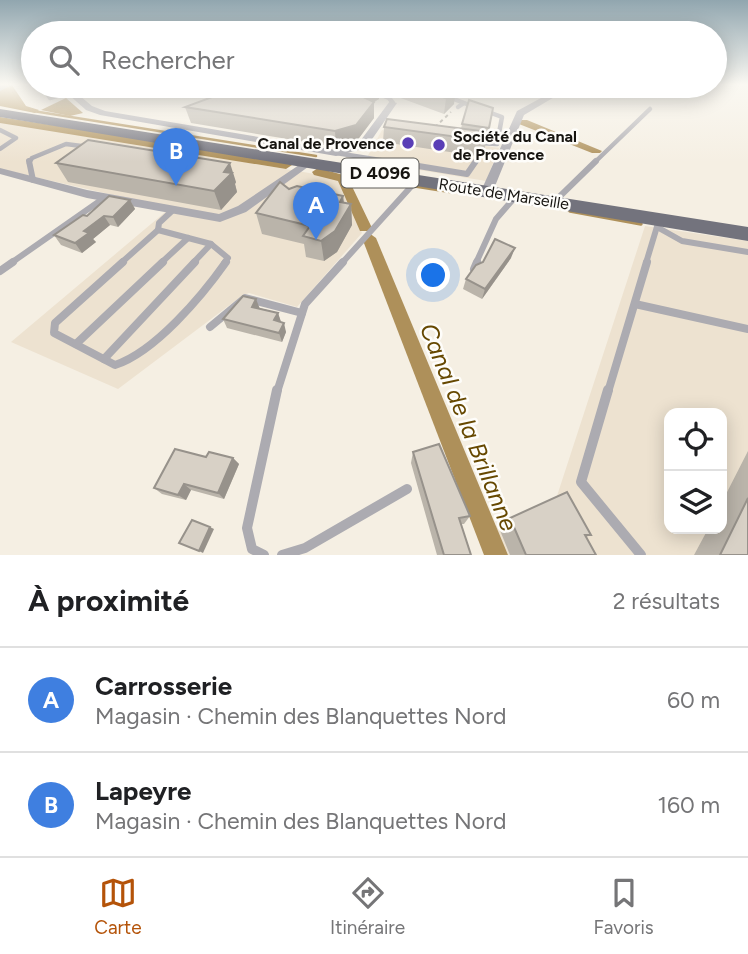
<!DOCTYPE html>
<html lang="fr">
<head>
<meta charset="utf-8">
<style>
  body { margin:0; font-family:Figtree,sans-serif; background:#f6f6f6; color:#202124 }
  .controls { position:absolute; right:21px; bottom:21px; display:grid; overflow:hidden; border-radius:14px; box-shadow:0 4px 18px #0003 }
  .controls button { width:63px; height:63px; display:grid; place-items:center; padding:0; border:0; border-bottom:2px solid #e0e0e0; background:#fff; color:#202124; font:35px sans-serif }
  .you { position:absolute; left:434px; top:276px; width:24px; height:24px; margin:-18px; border:5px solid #fff; border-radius:50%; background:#1a73e8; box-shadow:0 0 0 10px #1a73e833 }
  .badge { display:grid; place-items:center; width:46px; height:46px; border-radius:50%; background:#b45309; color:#fff; font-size:23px; font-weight:700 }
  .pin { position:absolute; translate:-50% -58px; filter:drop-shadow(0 2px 4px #0008) }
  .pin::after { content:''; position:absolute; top:37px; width:24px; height:21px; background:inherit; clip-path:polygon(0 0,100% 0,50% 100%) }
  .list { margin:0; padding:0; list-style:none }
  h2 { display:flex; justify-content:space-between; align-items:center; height:91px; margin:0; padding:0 28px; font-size:30px }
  h2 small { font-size:23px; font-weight:400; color:#757577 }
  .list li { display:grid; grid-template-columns:46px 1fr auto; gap:21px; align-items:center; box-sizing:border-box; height:105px; padding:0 28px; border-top:2px solid #e0e0e0 }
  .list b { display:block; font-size:26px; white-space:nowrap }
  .list p { margin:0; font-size:23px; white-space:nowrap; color:#757577 }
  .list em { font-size:23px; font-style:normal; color:#757577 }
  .icon { flex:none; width:38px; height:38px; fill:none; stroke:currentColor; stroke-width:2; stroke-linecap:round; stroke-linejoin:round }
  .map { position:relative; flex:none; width:748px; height:555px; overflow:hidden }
  .search { position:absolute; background:#fff; box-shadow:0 4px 18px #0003; left:21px; right:21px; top:21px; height:77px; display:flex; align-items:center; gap:18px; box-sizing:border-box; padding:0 24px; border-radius:38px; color:#757577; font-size:26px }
  .sheet { height:301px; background:#fff }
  nav { display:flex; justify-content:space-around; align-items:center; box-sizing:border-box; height:98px; border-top:2px solid #e0e0e0; background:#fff; font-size:19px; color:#757577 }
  nav a { display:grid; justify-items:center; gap:4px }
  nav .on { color:#b45309 }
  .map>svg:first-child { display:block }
</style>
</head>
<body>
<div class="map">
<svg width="748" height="555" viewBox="0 0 748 555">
  <rect width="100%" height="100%" fill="#f5efe3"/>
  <g fill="#ede2d0" fill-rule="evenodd">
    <polygon points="0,121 339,178 362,233 297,307 249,293 243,295 118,389 11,342 170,208 0,169"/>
    <polygon points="382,130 499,148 486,181 365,161"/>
    <path d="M645 226 748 241V555H506L494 527 556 499ZM669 413H722V529H669Z"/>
  </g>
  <g fill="#ae905a">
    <polygon points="12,85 26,106 39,110 35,113 0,106 0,90"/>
    <polygon points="66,98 83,113 70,116 41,110"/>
  </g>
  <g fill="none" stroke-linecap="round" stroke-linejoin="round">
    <polyline stroke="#ae905a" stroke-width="2.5" points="33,111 316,156"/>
    <g stroke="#ae905a" stroke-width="3.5">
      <polyline points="383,180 406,184"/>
      <polyline points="415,186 453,192"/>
      <polyline points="570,211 641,224"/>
    </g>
    <g fill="#ae905a" fill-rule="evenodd">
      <polygon points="0,117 286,161 292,165 286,169 0,123"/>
      <polygon points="519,120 527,120 602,151 600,153 592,153 519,124"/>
      <polygon points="318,168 347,176 372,228 370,231 360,231 338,181 314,175 312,172"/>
      <polygon points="369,233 376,238 508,555 484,555 362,238"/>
    </g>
    <polyline stroke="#9a968d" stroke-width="2" stroke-dasharray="3.5 3.5" stroke-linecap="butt" points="435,127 451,112"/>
    <g stroke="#acabb1" stroke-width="4.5">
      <polyline points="41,86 50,98 70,92"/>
      <polyline points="359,86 389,98 393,103"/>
      <polyline points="553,86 548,89 554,94"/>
      <polyline points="446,96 464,103 458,107"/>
      <polyline points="464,103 502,117 497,144 478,143"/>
      <polyline points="0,130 16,138 0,149"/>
      <polyline points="336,153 399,163"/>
      <polyline points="29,163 32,158 66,144 89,147"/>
      <polyline points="475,163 477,160"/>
      <polyline points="594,163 650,109"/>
    </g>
    <g stroke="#acabb1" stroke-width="6">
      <polyline points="29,161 33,180"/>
      <polyline points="388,161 467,174 476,161"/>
      <polyline points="554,202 596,161"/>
      <polyline points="657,227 682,241 748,252"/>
      <polyline points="158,230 211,244 228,258 224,263"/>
      <polyline points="158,230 159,223 173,210"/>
      <polyline points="11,263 104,198"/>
      <polyline points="121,263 158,230"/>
      <polyline points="161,263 188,238"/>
      <polyline points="193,263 211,244"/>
      <polyline points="342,263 417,180"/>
      <polyline points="476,263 496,219 516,196"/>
      <polyline points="646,263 659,220"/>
    </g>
    <g stroke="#acabb1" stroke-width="8">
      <path d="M123 262 55 323 54 333 115 365C155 352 202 296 226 262"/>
      <polyline points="474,269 477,262"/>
      <polyline points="0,271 13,262"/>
      <polyline points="635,304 748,329"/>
      <polyline points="210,327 245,298 302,313"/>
      <polyline points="76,344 163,262"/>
      <polyline points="104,359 195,262"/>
      <polyline points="277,392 305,304 343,262"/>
      <polyline points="608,392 647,262"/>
    </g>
    <g stroke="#acabb1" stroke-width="10">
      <polyline points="608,390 581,482 641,555"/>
      <polyline points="264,555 252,549 247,528 277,390"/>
      <polyline points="282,555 305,548 407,489"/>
    </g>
    <g fill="#acabb1" fill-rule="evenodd">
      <polygon points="3,84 14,84 0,91 0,85"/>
      <polygon points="59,86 68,86 92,106 105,111 336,150 358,144 390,101 397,103 366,148 336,156 100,115 86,110"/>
      <polygon points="563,86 573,86 524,115 493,191 491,193 483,193 481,191 517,111"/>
      <polygon points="308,159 313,162 312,164 246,212 220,222 87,198 0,174 0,168 87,190 219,214 238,206"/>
    </g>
    <polygon fill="#73737d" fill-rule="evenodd" points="0,109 748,227 748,241 0,117"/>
  </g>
  <g fill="#bab4aa">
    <polygon points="242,86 449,86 454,104 444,114 379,90 379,99 374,102 374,118 356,142 336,147 191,123 185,107"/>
    <polygon points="493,108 483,157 383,142 384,127 461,129 462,124"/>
    <polygon points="56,163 236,182 235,184 237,192 221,210 68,182"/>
    <polygon points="289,189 343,196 344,203 351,204 352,225 337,252 324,261 306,257 304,244 262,234 256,213"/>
    <polygon points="130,200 135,209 118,227 110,225 93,239 96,242 82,253 61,245 54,235 87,216"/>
    <polygon points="511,258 482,299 463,289 466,279"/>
    <polygon points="260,308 278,313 281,322 286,332 282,342 227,328 223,319"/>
    <polygon points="748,451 748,555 694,555 708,529 722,529 722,502"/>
    <polygon points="413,452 470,516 464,524 461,524 471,555 437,555 411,463"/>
    <polygon points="206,457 233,458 239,464 224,499 191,490 186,500 162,494 154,488"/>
    <polygon points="510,518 591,535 586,537 596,555 510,555 499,528"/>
  </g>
  <g fill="#97928b">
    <polygon points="374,86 379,86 379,99 358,110 357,94"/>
    <polygon points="456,89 454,104 444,114 446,98"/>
    <polygon points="374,102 374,118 356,142 336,147 335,131"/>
    <polygon points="230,163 236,182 235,184 237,192 221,210 214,191 224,172"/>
    <polygon points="343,196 345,215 351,204 352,225 337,252 324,261 321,241"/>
    <polygon points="130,200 135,209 118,227 113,217"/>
    <polygon points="104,216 110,225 93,239 96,242 82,253 75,243 84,231"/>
    <polygon points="515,248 511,258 482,299 485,289"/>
    <polygon points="256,299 260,309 252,307"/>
    <polygon points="278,313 281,322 274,320"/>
    <polygon points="284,323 286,332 282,342 279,333"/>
    <polygon points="233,458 239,464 224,499 218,493"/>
    <polygon points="184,484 191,490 186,500 178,495"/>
    <polygon points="210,527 214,529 203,553 199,551"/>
  </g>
  <g fill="#d8d1c6" stroke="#97928b" stroke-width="2">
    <polygon points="242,86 374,86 357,94 374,102 356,125 335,131 185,107"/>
    <polygon points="411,86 449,86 456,89 446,98"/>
    <polygon points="469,100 493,108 489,128 462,124"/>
    <polygon points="387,119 489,132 487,141 384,127"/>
    <polygon points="88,140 230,163 224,172 232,173 214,191 56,163"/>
    <polygon points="280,182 289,189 297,186 343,196 340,202 351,204 335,231 321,241 303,236 310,226 256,213"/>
    <polygon points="109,196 130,200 113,217 104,216 84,231 89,233 75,243 54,235 83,215 87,216"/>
    <polygon points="495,239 515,248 485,289 466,279 476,265 483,262"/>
    <polygon points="243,296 256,299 252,307 278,313 274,320 284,323 279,333 223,319"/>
    <polygon points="439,444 470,516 459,518 471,555 444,555 413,452"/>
    <polygon points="175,449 206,457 209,452 233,458 218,493 184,484 178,495 154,488"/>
    <polygon points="567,492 591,535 585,535 596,555 526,555 510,518"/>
    <polygon points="748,498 748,555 720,555"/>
    <polygon points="192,520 210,527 199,551 179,543"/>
  </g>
  <linearGradient id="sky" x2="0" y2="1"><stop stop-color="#91a6af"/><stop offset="0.52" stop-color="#faf8f2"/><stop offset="1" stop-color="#faf8f2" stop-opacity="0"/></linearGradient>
  <rect width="748" height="162" fill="url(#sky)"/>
  <g fill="#593eb6" stroke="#fefdfa" stroke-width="2.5">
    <circle cx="408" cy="143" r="7"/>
    <circle cx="439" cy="145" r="7"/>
  </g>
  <g text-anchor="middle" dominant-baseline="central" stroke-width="5" stroke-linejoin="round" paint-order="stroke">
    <g font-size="16" font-weight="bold" fill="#171511" stroke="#fefdfa" text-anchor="start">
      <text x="453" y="136">Société du Canal<tspan x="453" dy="18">de Provence</tspan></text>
      <text x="394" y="143" text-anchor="end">Canal de Provence</text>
    </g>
    <g font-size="16" fill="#171511" stroke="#fefdfa">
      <text transform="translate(504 194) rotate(9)">Route de Marseille</text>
    </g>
    <rect fill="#fefdfa" stroke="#5c5b57" stroke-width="2" x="341.5" y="158.5" width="77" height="29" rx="5"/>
    <g font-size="18" font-weight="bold" fill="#171511">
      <text x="380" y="173">D 4096</text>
    </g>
    <g font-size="24" font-style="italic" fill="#664800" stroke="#fefdfa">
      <text transform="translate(469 427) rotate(68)">Canal de la Brillanne</text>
    </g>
  </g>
</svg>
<div class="controls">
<button><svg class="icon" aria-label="locate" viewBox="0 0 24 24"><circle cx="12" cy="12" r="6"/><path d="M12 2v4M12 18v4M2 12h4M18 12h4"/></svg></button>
<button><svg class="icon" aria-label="layers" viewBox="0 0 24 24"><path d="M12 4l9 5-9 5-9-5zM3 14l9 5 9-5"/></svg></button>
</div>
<div class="you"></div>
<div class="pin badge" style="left:316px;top:240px;background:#3f7fe0">A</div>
<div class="pin badge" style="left:176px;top:186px;background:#3f7fe0">B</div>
<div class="search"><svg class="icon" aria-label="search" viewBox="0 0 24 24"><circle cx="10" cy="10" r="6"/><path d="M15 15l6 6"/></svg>Rechercher</div>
</div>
<section class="sheet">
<h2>À proximité<small>2 résultats</small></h2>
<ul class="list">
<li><span class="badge" style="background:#3f7fe0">A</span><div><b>Carrosserie</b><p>Magasin · Chemin des Blanquettes Nord</p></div><em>60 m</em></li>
<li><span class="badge" style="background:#3f7fe0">B</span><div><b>Lapeyre</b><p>Magasin · Chemin des Blanquettes Nord</p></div><em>160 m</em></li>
</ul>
</section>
<nav>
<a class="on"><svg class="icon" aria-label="map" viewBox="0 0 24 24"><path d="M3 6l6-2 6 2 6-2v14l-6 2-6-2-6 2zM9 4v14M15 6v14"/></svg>Carte</a>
<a><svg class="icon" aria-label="directions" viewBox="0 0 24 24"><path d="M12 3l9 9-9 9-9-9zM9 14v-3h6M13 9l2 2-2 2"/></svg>Itinéraire</a>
<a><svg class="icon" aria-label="saved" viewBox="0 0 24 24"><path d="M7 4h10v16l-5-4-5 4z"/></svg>Favoris</a>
</nav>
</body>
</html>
